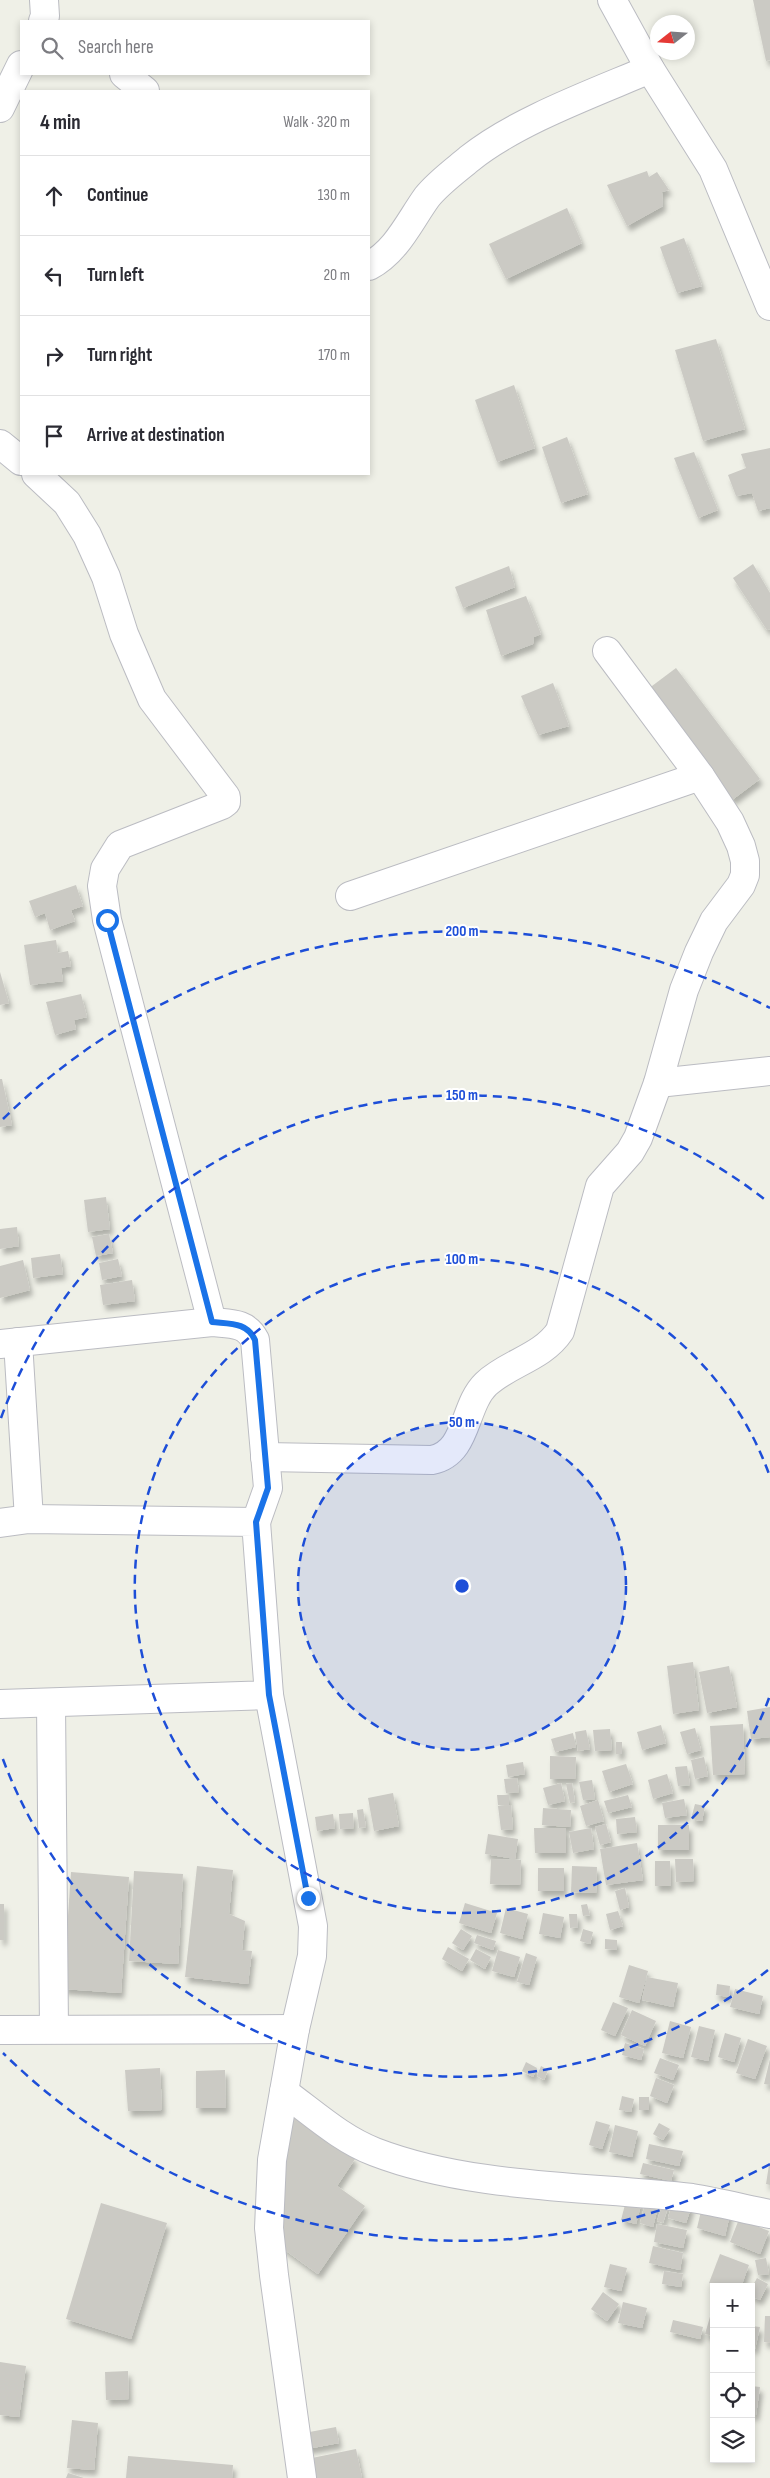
<!DOCTYPE html>
<html lang="en">
<head>
<meta charset="utf-8">
<style>
  body { margin:0; font-family:"Sofia Sans Condensed",sans-serif; background:#f2f2f3; color:#2b2b33 }
  .controls { position:absolute; right:15px; bottom:15px; display:grid; overflow:hidden; border-radius:0px; box-shadow:0 2px 8px #0003 }
  .controls button { width:45px; height:45px; display:grid; place-items:center; padding:0; border:0; border-bottom:1px solid #e1e1e2; background:#fff; color:#2b2b33; font:25px sans-serif }
  .compass { position:absolute; left:650px; top:15px; width:45px; height:45px; border-radius:50%; background:#fff; box-shadow:0 2px 8px #0003; rotate:253deg }
  .stop { position:absolute; width:15px; height:15px; margin:-11px; border:4px solid #1a73e8; border-radius:50%; background:#fff }
  .stop.end { background:#1a73e8; border-color:#fff; box-shadow:0 1px 5px #0008 }
  .list { margin:0; padding:0; list-style:none }
  h2 { display:flex; justify-content:space-between; align-items:center; height:65px; margin:0; padding:0 20px; font-size:21px }
  h2 small { font-size:16px; font-weight:400; color:#7c7c81 }
  .list li { display:grid; grid-template-columns:32px 1fr auto; gap:15px; align-items:center; box-sizing:border-box; height:80px; padding:0 20px; border-top:1px solid #e1e1e2 }
  .list b { display:block; font-size:19px; white-space:nowrap }
  .list em { font-size:16px; font-style:normal; color:#7c7c81 }
  .icon { flex:none; width:28px; height:28px; fill:none; stroke:currentColor; stroke-width:2; stroke-linecap:round; stroke-linejoin:round }
  .map { position:relative; flex:none; width:770px; height:2478px; overflow:hidden }
  .search { position:absolute; background:#fff; box-shadow:0 2px 8px #0003; left:20px; top:20px; width:350px; height:55px; display:flex; align-items:center; gap:12px; box-sizing:border-box; padding:0 18px; border-radius:0px; color:#7c7c81; font-size:19px }
  .panel { position:absolute; background:#fff; box-shadow:0 2px 8px #0003; left:20px; top:90px; width:350px; height:385px; border-radius:0px }
  .map>svg:first-child { display:block }
</style>
</head>
<body>
<div class="map">
<svg width="770" height="2478" viewBox="0 0 770 2478">
  <defs>
    <filter id="shadow"><feDropShadow dx="3" dy="5.5" stdDeviation="2.5" flood-color="#0004"/></filter>
  </defs>
  <rect width="100%" height="100%" fill="#eff0e7"/>
  <g fill="#cbcac4" filter="url(#shadow)">
    <polygon points="753,0 770,0 770,60 766,61"/>
    <polygon points="647,171 649,177 657,172 669,190 662,192 663,206 627,226 607,185"/>
    <polygon points="567,208 582,243 506,279 489,244"/>
    <polygon points="684,238 702,286 677,293 660,247"/>
    <polygon points="716,339 745,429 703,441 675,350"/>
    <polygon points="514,385 535,448 497,462 475,400"/>
    <polygon points="567,437 588,494 561,503 542,447"/>
    <polygon points="770,448 770,508 758,511 752,493 736,496 728,475 746,468 741,454"/>
    <polygon points="694,452 718,510 698,518 674,458"/>
    <polygon points="753,564 770,593 770,629 767,630 733,578"/>
    <polygon points="509,566 515,587 463,608 455,587"/>
    <polygon points="526,596 541,634 534,637 533,644 501,656 486,610"/>
    <polygon points="676,668 760,779 732,800 648,689"/>
    <polygon points="553,683 569,726 538,735 521,696"/>
    <polygon points="76,885 83,906 71,910 75,921 50,930 45,913 35,917 29,901"/>
    <polygon points="56,940 58,953 68,951 71,966 61,968 63,981 30,985 24,945"/>
    <polygon points="0,972 9,1003 0,1005"/>
    <polygon points="81,994 87,1017 74,1020 76,1029 55,1035 46,1002"/>
    <polygon points="0,1079 2,1079 12,1125 0,1127"/>
    <polygon points="106,1197 110,1229 88,1232 84,1200"/>
    <polygon points="17,1227 19,1246 0,1249 0,1229"/>
    <polygon points="109,1234 113,1253 96,1256 92,1237"/>
    <polygon points="60,1254 63,1274 33,1278 31,1258"/>
    <polygon points="118,1259 122,1276 102,1280 99,1263"/>
    <polygon points="23,1260 30,1290 0,1298 0,1266"/>
    <polygon points="132,1280 135,1301 103,1305 100,1285"/>
    <polygon points="693,1662 699,1710 673,1714 667,1666"/>
    <polygon points="729,1666 737,1707 707,1713 699,1672"/>
    <polygon points="770,1707 770,1737 751,1739 747,1711"/>
    <polygon points="743,1724 745,1774 713,1775 710,1726"/>
    <polygon points="661,1725 666,1743 642,1750 637,1732"/>
    <polygon points="695,1728 701,1750 687,1754 680,1732"/>
    <polygon points="610,1729 612,1750 595,1751 593,1730"/>
    <polygon points="586,1730 590,1749 578,1751 575,1732"/>
    <polygon points="573,1733 576,1747 555,1752 551,1739"/>
    <rect x="616" y="1742" width="6" height="12"/>
    <polygon points="550,1756 576,1757 575,1779 550,1779"/>
    <polygon points="704,1757 708,1776 695,1779 691,1760"/>
    <polygon points="523,1762 525,1774 508,1777 506,1765"/>
    <polygon points="626,1764 633,1784 609,1792 602,1771"/>
    <polygon points="687,1766 690,1785 678,1786 675,1767"/>
    <polygon points="667,1774 673,1793 653,1799 648,1780"/>
    <polygon points="517,1778 519,1792 506,1793 504,1779"/>
    <polygon points="592,1780 595,1799 583,1800 579,1782"/>
    <polygon points="561,1783 565,1801 548,1805 543,1788"/>
    <polygon points="572,1783 575,1802 570,1803 566,1784"/>
    <polygon points="393,1793 399,1826 374,1831 368,1798"/>
    <polygon points="497,1795 509,1795 509,1805 498,1805"/>
    <polygon points="628,1795 632,1807 608,1813 604,1801"/>
    <polygon points="684,1799 687,1815 665,1818 662,1803"/>
    <polygon points="598,1800 604,1821 586,1826 580,1806"/>
    <polygon points="695,1804 705,1806 702,1821 691,1819"/>
    <polygon points="511,1805 513,1829 501,1830 498,1806"/>
    <polygon points="543,1808 571,1810 570,1827 542,1825"/>
    <polygon points="363,1809 366,1827 359,1828 357,1810"/>
    <polygon points="353,1813 354,1828 340,1829 339,1814"/>
    <polygon points="333,1814 335,1828 317,1831 315,1817"/>
    <polygon points="635,1817 637,1832 617,1834 616,1819"/>
    <polygon points="606,1824 611,1842 600,1845 595,1827"/>
    <rect x="658" y="1825" width="31" height="25"/>
    <polygon points="534,1828 566,1828 566,1853 535,1853"/>
    <polygon points="591,1828 594,1849 573,1853 569,1832"/>
    <polygon points="488,1834 518,1839 515,1859 485,1854"/>
    <polygon points="637,1843 643,1880 606,1885 600,1849"/>
    <polygon points="491,1859 521,1860 520,1885 490,1884"/>
    <polygon points="675,1859 693,1859 694,1881 676,1882"/>
    <polygon points="655,1861 670,1861 671,1886 655,1886"/>
    <polygon points="197,1866 233,1870 229,1914 245,1921 242,1950 252,1951 248,1984 185,1977"/>
    <polygon points="572,1866 597,1867 596,1893 571,1892"/>
    <rect x="538" y="1868" width="26" height="23"/>
    <polygon points="134,1871 183,1874 178,1964 129,1961"/>
    <polygon points="71,1872 129,1877 121,1993 63,1989"/>
    <polygon points="625,1888 629,1907 620,1910 615,1891"/>
    <polygon points="465,1903 497,1913 491,1933 459,1923"/>
    <rect x="0" y="1904" width="4" height="36"/>
    <polygon points="587,1904 590,1915 583,1916 581,1905"/>
    <polygon points="506,1908 528,1914 522,1939 500,1933"/>
    <polygon points="618,1911 623,1926 610,1930 606,1914"/>
    <polygon points="543,1913 564,1917 560,1938 539,1934"/>
    <polygon points="569,1914 577,1914 578,1927 570,1928"/>
    <polygon points="461,1929 472,1936 463,1950 452,1943"/>
    <polygon points="583,1929 593,1932 590,1944 580,1941"/>
    <polygon points="477,1935 496,1941 493,1950 474,1943"/>
    <polygon points="605,1939 617,1940 617,1950 605,1949"/>
    <polygon points="448,1947 469,1959 462,1971 442,1959"/>
    <polygon points="476,1949 491,1957 485,1969 470,1960"/>
    <polygon points="498,1950 520,1957 514,1977 492,1971"/>
    <polygon points="526,1953 537,1957 529,1985 517,1982"/>
    <polygon points="629,1965 648,1971 639,2003 619,1997"/>
    <polygon points="647,1977 678,1983 673,2007 642,2000"/>
    <polygon points="717,1984 730,1986 729,1997 716,1995"/>
    <polygon points="735,1989 763,1996 759,2014 730,2007"/>
    <polygon points="613,2002 628,2008 615,2036 601,2030"/>
    <polygon points="632,2010 656,2021 645,2046 621,2035"/>
    <polygon points="670,2021 691,2027 683,2058 662,2053"/>
    <polygon points="699,2026 715,2030 708,2061 691,2057"/>
    <polygon points="725,2033 741,2038 734,2062 718,2057"/>
    <polygon points="748,2039 767,2046 755,2079 736,2073"/>
    <polygon points="625,2043 644,2049 641,2060 622,2055"/>
    <polygon points="660,2058 679,2065 673,2080 654,2073"/>
    <polygon points="770,2059 770,2085 764,2084"/>
    <polygon points="526,2062 537,2068 533,2077 522,2071"/>
    <polygon points="541,2066 548,2070 544,2080 537,2076"/>
    <polygon points="160,2068 162,2110 128,2111 125,2070"/>
    <polygon points="225,2070 226,2108 196,2108 196,2071"/>
    <polygon points="656,2078 674,2085 667,2103 650,2096"/>
    <polygon points="622,2096 634,2099 631,2112 619,2110"/>
    <rect x="639" y="2097" width="10" height="13"/>
    <polygon points="289,2113 355,2159 337,2186 365,2206 318,2274 271,2240"/>
    <polygon points="596,2121 610,2125 602,2149 589,2145"/>
    <polygon points="659,2123 670,2129 663,2140 653,2134"/>
    <polygon points="615,2125 638,2131 632,2157 609,2152"/>
    <polygon points="649,2144 683,2151 679,2166 646,2159"/>
    <polygon points="643,2163 674,2170 671,2181 640,2174"/>
    <polygon points="769,2165 770,2165 770,2185 766,2184"/>
    <polygon points="627,2197 642,2201 636,2224 621,2220"/>
    <polygon points="646,2200 659,2203 653,2227 640,2223"/>
    <polygon points="673,2200 692,2205 686,2223 668,2218"/>
    <polygon points="663,2202 669,2204 663,2223 657,2221"/>
    <polygon points="101,2203 167,2223 131,2339 66,2319"/>
    <polygon points="703,2203 731,2210 725,2236 697,2228"/>
    <polygon points="739,2219 769,2231 760,2254 730,2242"/>
    <polygon points="657,2224 687,2230 683,2248 654,2242"/>
    <polygon points="653,2246 683,2253 680,2270 649,2263"/>
    <polygon points="720,2254 749,2265 741,2287 719,2287 709,2283"/>
    <polygon points="766,2258 769,2274 758,2275 755,2260"/>
    <polygon points="610,2264 627,2268 621,2291 604,2287"/>
    <polygon points="664,2271 683,2274 681,2287 662,2284"/>
    <polygon points="757,2278 768,2284 760,2300 751,2296 751,2289"/>
    <polygon points="603,2292 619,2304 607,2321 591,2309"/>
    <polygon points="623,2302 647,2308 642,2328 618,2323"/>
    <polygon points="714,2303 714,2336 705,2334"/>
    <polygon points="765,2316 770,2316 770,2343 764,2342"/>
    <polygon points="673,2320 703,2327 700,2339 670,2332"/>
    <polygon points="751,2326 760,2327 755,2349 751,2348"/>
    <polygon points="0,2362 26,2366 19,2417 0,2415"/>
    <polygon points="128,2371 129,2399 106,2400 105,2372"/>
    <polygon points="751,2386 760,2387 756,2415 751,2415"/>
    <polygon points="72,2420 98,2423 94,2470 67,2468"/>
    <polygon points="336,2427 339,2443 302,2450 299,2434"/>
    <polygon points="356,2449 362,2478 306,2478 302,2460"/>
    <polygon points="128,2456 233,2465 232,2478 126,2478"/>
    <polygon points="68,2473 84,2478 66,2478"/>
  </g>
  <g fill="none" stroke-linecap="round" stroke-linejoin="round">
    <defs>
      <g id="minor">
        <polyline points="612,0 650,69 713,169 770,306"/>
        <polyline points="43,21 45,16 44,0"/>
        <polyline points="124,74 145,91"/>
        <polyline points="0,108 21,65"/>
        <path d="M369 266C397 251 409 222 427 197 438 183 456 170 469 159 516 121 594 93 650 69"/>
        <polyline points="0,444 21,461"/>
        <polyline points="36,474 67,503 87,535 106,577 124,634 152,699 226,797 226,802 222,805 120,845 105,869 102,886 107,920 212,1322"/>
        <polyline points="350,896 700,776"/>
        <polyline points="658,1083 770,1071"/>
        <polyline points="18,1342 29,1519"/>
        <path d="M0 1344 212 1322C230 1324 246 1322 255 1340L268 1488 256 1522"/>
        <path d="M265 1457 432 1460C468 1453 463 1406 486 1384 508 1363 542 1358 560 1331L600 1186 630 1152 638 1138 658 1083 684 990 699 952 714 921 741 885 745 875V861L741 846 730 822 700 776 607 651"/>
        <polyline points="0,1523 29,1519 256,1522 269,1695 0,1704"/>
        <polyline points="269,1695 313,1926 312,1956 295,2029 272,2160 269,2228 274,2275 302,2478"/>
        <polyline points="51,1703 54,2029"/>
        <polyline points="0,2030 295,2029"/>
        <path d="M284 2092C313 2113 341 2139 375 2152 471 2189 590 2186 692 2198 718 2202 744 2209 770 2214"/>
      </g>
    </defs>
    <use href="#minor" stroke="#bbbcc2" stroke-width="30"/>
    <use href="#minor" stroke="#fff" stroke-width="28"/>
  </g>
  <g fill="none" stroke-linecap="round" stroke-linejoin="round">
    <path stroke="#1a73e8" stroke-width="6" d="M107 920 212 1322C230 1324 247 1322 255 1340L268 1488 256 1522 269 1695 308 1898"/>
  </g>
  <circle cx="462" cy="1586" r="164" fill="#1d4ed8" fill-opacity=".12"/>
  <g fill="none" stroke="#1d4ed8" stroke-width="2.5" stroke-dasharray="9 6">
    <circle cx="462" cy="1586" r="164"/>
    <path d="M769 1698A327 327 0 1 1 769 1474"/>
    <path d="M768 1970A491 491 0 0 1 1 1754M1 1418A491 491 0 0 1 768 1202"/>
    <path d="M770 2164A655 655 0 0 1 3 2053M3 1119A655 655 0 0 1 770 1008"/>
  </g>
  <circle cx="462" cy="1586" r="8" fill="#1d4ed8" stroke="#fff" stroke-width="2.5"/>
  <g font-size="15" text-anchor="middle" font-weight="bold" fill="#1d4ed8" stroke="#fff" stroke-width="4" stroke-linejoin="round" paint-order="stroke">
    <text x="462" y="936">200 m</text>
    <text x="462" y="1100">150 m</text>
    <text x="462" y="1264">100 m</text>
    <text x="462" y="1427">50 m</text>
  </g>
</svg>
<div class="controls">
<button>+</button>
<button>−</button>
<button><svg class="icon" aria-label="locate" viewBox="0 0 24 24"><circle cx="12" cy="12" r="6"/><path d="M12 2v4M12 18v4M2 12h4M18 12h4"/></svg></button>
<button><svg class="icon" aria-label="layers" viewBox="0 0 24 24"><path d="M12 4l9 5-9 5-9-5zM3 14l9 5 9-5"/></svg></button>
</div>
<svg class="compass" viewBox="-18 -18 36 36"><path d="M0-13l5 13h-10z" fill="#e53935"/><path d="M0 13l5-13h-10z" fill="#7c7c81"/></svg>
<div class="stop" style="left:107px;top:920px"></div>
<div class="stop end" style="left:308px;top:1898px"></div>
<div class="search"><svg class="icon" aria-label="search" viewBox="0 0 24 24"><circle cx="10" cy="10" r="6"/><path d="M15 15l6 6"/></svg>Search here</div>
<section class="panel">
<h2>4 min<small>Walk · 320 m</small></h2>
<ul class="list">
<li><svg class="icon" aria-label="ahead" viewBox="0 0 24 24"><path d="M12 20V5M6 11l6-6 6 6"/></svg><div><b>Continue</b></div><em>130 m</em></li>
<li><svg class="icon" aria-label="left" viewBox="0 0 24 24"><path d="M17 20v-9H6M10 6l-5 5 5 5"/></svg><div><b>Turn left</b></div><em>20 m</em></li>
<li><svg class="icon" aria-label="right" viewBox="0 0 24 24"><path d="M7 20v-9h11M14 6l5 5-5 5"/></svg><div><b>Turn right</b></div><em>170 m</em></li>
<li><svg class="icon" aria-label="arrive" viewBox="0 0 24 24"><path d="M6 21V4h12l-3 4 3 4H6"/></svg><div><b>Arrive at destination</b></div></li>
</ul>
</section>
</div>
</body>
</html>
